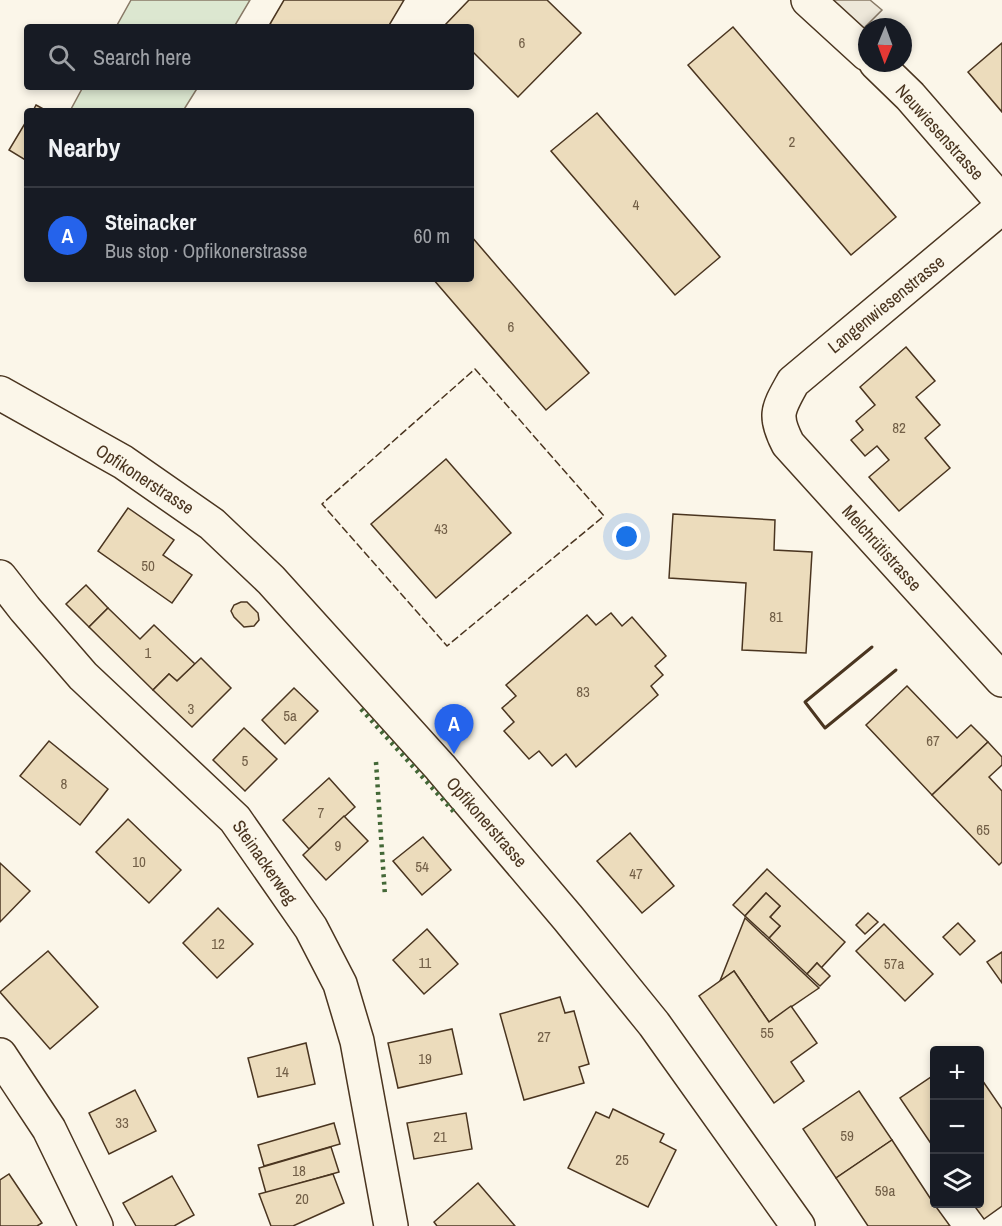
<!DOCTYPE html>
<html lang="en">
<head>
<meta charset="utf-8">
<style>
  body { margin:0; font-family:"Archivo Narrow",sans-serif; background:#242831; color:#f1f3f6 }
  .controls { position:absolute; right:18px; bottom:18px; display:grid; overflow:hidden; border-radius:6px; box-shadow:0 3px 9px #0003 }
  .controls button { width:54px; height:54px; display:grid; place-items:center; padding:0; border:0; border-bottom:2px solid #363941; background:#171b24; color:#f1f3f6; font:30px sans-serif }
  .compass { position:absolute; left:858px; top:18px; width:54px; height:54px; border-radius:50%; background:#171b24; box-shadow:0 3px 9px #0003; rotate:181deg }
  .you { position:absolute; left:627px; top:537px; width:21px; height:21px; margin:-15px; border:4px solid #fff; border-radius:50%; background:#1a73e8; box-shadow:0 0 0 9px #1a73e833 }
  .badge { display:grid; place-items:center; width:39px; height:39px; border-radius:50%; background:#2563eb; color:#fff; font-size:20px; font-weight:700 }
  .pin { position:absolute; translate:-50% -50px; filter:drop-shadow(0 2px 3px #0008) }
  .pin::after { content:''; position:absolute; top:32px; width:21px; height:18px; background:inherit; clip-path:polygon(0 0,100% 0,50% 100%) }
  .list { margin:0; padding:0; list-style:none }
  h2 { display:flex; justify-content:space-between; align-items:center; height:78px; margin:0; padding:0 24px; font-size:26px }
  h2 small { font-size:20px; font-weight:400; color:#9ea1a6 }
  .list li { display:grid; grid-template-columns:39px 1fr auto; gap:18px; align-items:center; box-sizing:border-box; height:96px; padding:0 24px; border-top:2px solid #363941 }
  .list b { display:block; font-size:22px; white-space:nowrap }
  .list p { margin:0; font-size:20px; white-space:nowrap; color:#9ea1a6 }
  .list em { font-size:20px; font-style:normal; color:#9ea1a6 }
  .icon { flex:none; width:33px; height:33px; fill:none; stroke:currentColor; stroke-width:2; stroke-linecap:round; stroke-linejoin:round }
  .map { position:relative; flex:none; width:1002px; height:1226px; overflow:hidden }
  .search { position:absolute; background:#171b24; box-shadow:0 3px 9px #0003; left:24px; top:24px; width:450px; height:66px; display:flex; align-items:center; gap:15px; box-sizing:border-box; padding:0 21px; border-radius:6px; color:#9ea1a6; font-size:22px }
  .panel { position:absolute; background:#171b24; box-shadow:0 3px 9px #0003; left:24px; top:108px; width:450px; height:174px; border-radius:6px }
  .map>svg:first-child { display:block }
</style>
</head>
<body>
<div class="map">
<svg width="1002" height="1226" viewBox="0 0 1002 1226">
  <rect width="100%" height="100%" fill="#fbf6e9"/>
  <g fill="#dce7d0" stroke="#887966" stroke-width="1.5">
    <polygon points="131,0 250,0 234,27 116,27"/>
    <polygon points="83,87 198,87 183,111 70,111"/>
  </g>
  <polygon fill="#ede7d9" stroke="#887966" stroke-width="1.5" points="825,0 870,0 882,10 862,30"/>
  <g fill="#ecdcbc" stroke="#4a3520" stroke-width="1.5">
    <polygon points="284,0 404,0 388,27 276,27 270,24"/>
    <polygon points="469,0 547,0 581,33 518,97 471,50 471,27 447,27 445,25"/>
    <polygon points="733,27 896,217 851,255 688,65"/>
    <polygon points="1002,43 1002,112 968,72"/>
    <polygon points="36,105 47,111 33,111"/>
    <polygon points="597,113 720,257 675,295 551,151"/>
    <polygon points="27,120 27,161 9,150"/>
    <polygon points="471,236 589,373 546,410 433,279 471,279"/>
    <polygon points="906,347 935,381 916,397 940,425 925,438 950,468 899,511 869,477 889,460 877,446 865,456 851,440 863,430 856,421 875,405 860,387"/>
    <polygon points="446,459 511,533 436,598 371,524"/>
    <polygon points="128,508 174,540 163,555 192,575 172,603 98,551"/>
    <polygon points="673,514 775,520 774,550 812,552 806,653 742,650 746,583 669,578"/>
    <polygon points="86,585 108,608 89,627 66,604"/>
    <polygon points="241,602 247,602 258,613 259,620 254,626 244,627 234,617 231,611 234,605"/>
    <polygon points="108,608 140,639 154,625 195,664 177,681 169,674 153,690 89,627"/>
    <polygon points="611,613 622,626 632,617 666,656 655,666 663,675 651,686 658,695 576,767 566,754 552,766 539,751 529,759 504,731 514,722 502,708 516,696 506,685 587,615 596,625"/>
    <polygon points="201,658 231,688 192,727 153,690 169,674 177,681"/>
    <polygon points="907,686 957,738 971,725 988,742 932,795 866,725"/>
    <polygon points="294,688 318,711 285,744 262,720"/>
    <polygon points="244,728 277,759 245,791 213,760"/>
    <polygon points="49,741 108,789 80,825 20,776"/>
    <polygon points="988,742 1002,757 1002,765 989,777 1002,791 1002,862 999,865 932,795"/>
    <polygon points="329,778 355,807 309,849 283,820"/>
    <polygon points="344,816 368,841 326,880 303,855"/>
    <polygon points="128,819 181,870 149,903 96,852"/>
    <polygon points="630,833 674,886 642,913 597,861"/>
    <polygon points="423,837 451,870 422,895 393,861"/>
    <polygon points="0,863 30,891 0,922"/>
    <polygon points="767,869 845,942 821,968 817,963 807,974 769,938 780,926 770,917 780,906 766,893 745,916 733,905"/>
    <polygon points="766,893 780,906 770,917 780,926 769,938 745,916"/>
    <polygon points="218,908 253,944 217,978 183,943"/>
    <polygon points="868,913 878,922 865,934 856,925"/>
    <polygon points="745,918 819,988 769,1022 734,971 720,981"/>
    <polygon points="958,923 975,941 960,955 943,937"/>
    <polygon points="884,924 933,974 905,1001 856,951"/>
    <polygon points="427,929 458,964 424,994 393,960"/>
    <polygon points="48,951 98,1007 50,1049 0,992"/>
    <polygon points="1002,952 1002,983 987,962"/>
    <polygon points="817,963 830,976 820,986 807,974"/>
    <polygon points="734,971 769,1022 791,1006 817,1043 791,1062 804,1081 774,1103 699,996"/>
    <polygon points="560,997 565,1013 574,1011 589,1064 579,1067 584,1083 524,1100 500,1014"/>
    <polygon points="452,1029 462,1074 398,1088 388,1043"/>
    <polygon points="306,1043 315,1084 258,1097 248,1058"/>
    <polygon points="934,1075 934,1148 900,1098"/>
    <polygon points="980,1077 1002,1109 1002,1206 984,1219 973,1204 980,1204"/>
    <polygon points="135,1090 156,1131 109,1154 89,1113"/>
    <polygon points="859,1091 892,1140 836,1178 803,1129"/>
    <polygon points="613,1109 664,1134 660,1142 676,1150 648,1207 568,1168 596,1112 609,1118"/>
    <polygon points="466,1113 472,1149 414,1159 407,1123"/>
    <polygon points="334,1123 340,1144 264,1166 258,1145"/>
    <polygon points="892,1140 934,1204 950,1226 868,1226 836,1178"/>
    <polygon points="331,1147 339,1172 266,1193 259,1168"/>
    <polygon points="9,1174 42,1223 37,1226 0,1226 0,1180"/>
    <polygon points="333,1174 344,1203 293,1226 271,1226 259,1194"/>
    <polygon points="172,1176 194,1215 174,1226 136,1226 123,1203"/>
    <polygon points="478,1183 515,1226 437,1226 434,1222"/>
  </g>
  <g fill="none" stroke-linecap="round" stroke-linejoin="round">
    <defs>
      <g id="minor">
        <polyline points="808,0 867,54"/>
        <polyline points="876,63 910,96 1002,202"/>
        <path d="M1002 207 793 382C778 409 773 415 788 444L1002 680"/>
        <polyline points="0,393 123,462 212,524 271,580 440,767 568,918 654,1024 798,1226"/>
        <polyline points="0,577 25,609 83,676 235,819 311,928 340,984 357,1041 391,1226"/>
        <polyline points="0,1055 49,1129 96,1226"/>
      </g>
    </defs>
    <use href="#minor" stroke="#4a3520" stroke-width="36"/>
    <use href="#minor" stroke="#fbf6e9" stroke-width="33"/>
    <g stroke="#436837" stroke-width="4.5" stroke-dasharray="3 4.5" stroke-linecap="butt">
      <polyline points="361,709 454,812"/>
      <polyline points="376,762 385,896"/>
    </g>
    <polygon stroke="#4a3520" stroke-width="1.5" stroke-dasharray="8 3" stroke-linecap="butt" points="475,369 604,516 447,646 322,504"/>
    <polyline stroke="#4a3520" stroke-width="3" points="872,647 805,702 825,728 896,670"/>
  </g>
  <g text-anchor="middle" dominant-baseline="central" stroke-width="4.5" stroke-linejoin="round" paint-order="stroke">
    <g font-size="15" fill="#725f47">
      <text x="522" y="42">6</text>
      <text x="792" y="141">2</text>
      <text x="636" y="204">4</text>
      <text x="511" y="326">6</text>
      <text x="899" y="427">82</text>
      <text x="441" y="528">43</text>
      <text x="148" y="565">50</text>
      <text x="776" y="616">81</text>
      <text x="148" y="652">1</text>
      <text x="583" y="691">83</text>
      <text x="191" y="708">3</text>
      <text x="290" y="715">5a</text>
      <text x="933" y="740">67</text>
      <text x="245" y="760">5</text>
      <text x="64" y="783">8</text>
      <text x="321" y="812">7</text>
      <text x="983" y="829">65</text>
      <text x="338" y="845">9</text>
      <text x="139" y="861">10</text>
      <text x="422" y="866">54</text>
      <text x="636" y="873">47</text>
      <text x="218" y="943">12</text>
      <text x="425" y="962">11</text>
      <text x="894" y="963">57a</text>
      <text x="767" y="1032">55</text>
      <text x="544" y="1036">27</text>
      <text x="425" y="1058">19</text>
      <text x="282" y="1071">14</text>
      <text x="122" y="1122">33</text>
      <text x="847" y="1135">59</text>
      <text x="440" y="1136">21</text>
      <text x="622" y="1159">25</text>
      <text x="299" y="1170">18</text>
      <text x="885" y="1190">59a</text>
      <text x="302" y="1198">20</text>
    </g>
    <g font-size="18" fill="#4a3520" stroke="#fbf6e9">
      <text transform="translate(940 132) rotate(48)">Neuwiesenstrasse</text>
      <text transform="translate(886 304) rotate(-39)">Langenwiesenstrasse</text>
      <text transform="translate(145 479) rotate(33)">Opfikonerstrasse</text>
      <text transform="translate(882 548) rotate(48)">Melchrütistrasse</text>
      <text transform="translate(487 822) rotate(49)">Opfikonerstrasse</text>
      <text transform="translate(265 862) rotate(55)">Steinackerweg</text>
    </g>
  </g>
</svg>
<div class="controls">
<button>+</button>
<button>−</button>
<button><svg class="icon" aria-label="layers" viewBox="0 0 24 24"><path d="M12 4l9 5-9 5-9-5zM3 14l9 5 9-5"/></svg></button>
</div>
<svg class="compass" viewBox="-18 -18 36 36"><path d="M0-13l5 13h-10z" fill="#e53935"/><path d="M0 13l5-13h-10z" fill="#9ea1a6"/></svg>
<div class="you"></div>
<div class="pin badge" style="left:454px;top:754px">A</div>
<div class="search"><svg class="icon" aria-label="search" viewBox="0 0 24 24"><circle cx="10" cy="10" r="6"/><path d="M15 15l6 6"/></svg>Search here</div>
<section class="panel">
<h2>Nearby<small></small></h2>
<ul class="list">
<li><span class="badge">A</span><div><b>Steinacker</b><p>Bus stop · Opfikonerstrasse</p></div><em>60 m</em></li>
</ul>
</section>
</div>
</body>
</html>
